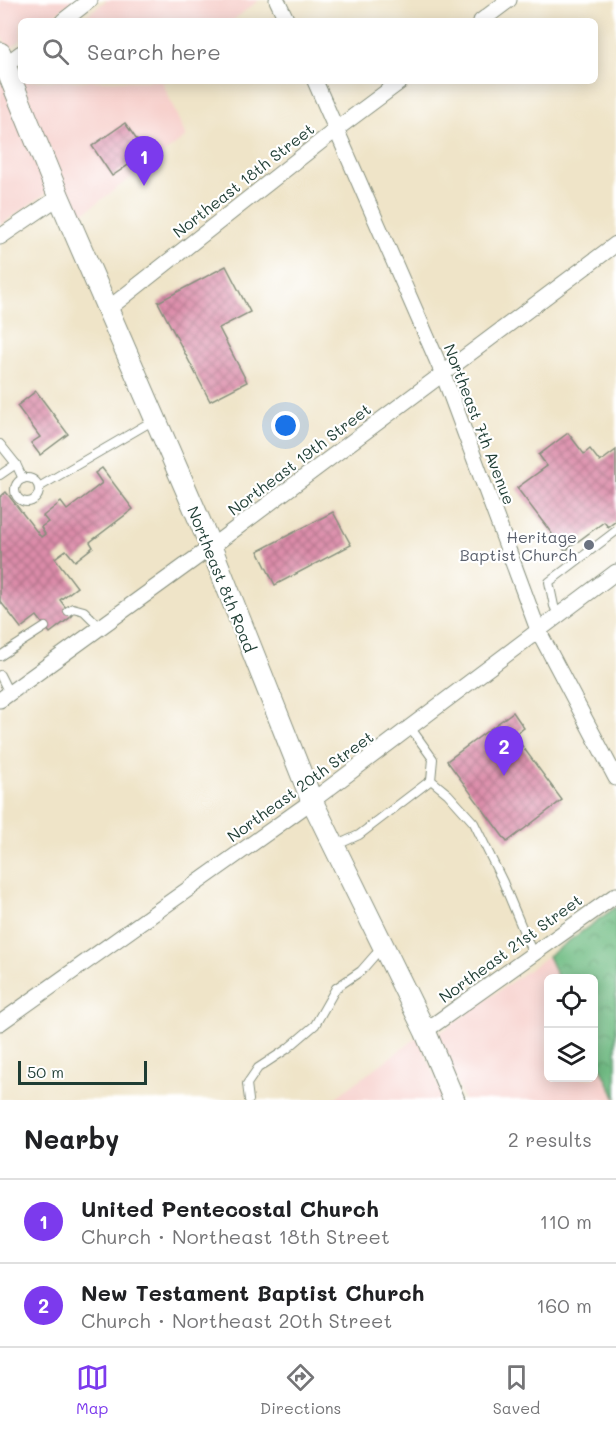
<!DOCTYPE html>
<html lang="en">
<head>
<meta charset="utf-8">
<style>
  body { margin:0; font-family:Mali,sans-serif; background:#f2f2f2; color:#202124 }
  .controls { position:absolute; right:18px; bottom:18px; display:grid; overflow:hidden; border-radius:9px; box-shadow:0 3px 15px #0003 }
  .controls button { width:54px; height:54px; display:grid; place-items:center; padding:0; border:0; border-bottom:2px solid #e0e0e0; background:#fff; color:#202124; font:30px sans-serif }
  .scale { position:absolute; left:18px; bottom:15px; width:129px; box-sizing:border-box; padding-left:6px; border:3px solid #1f3d34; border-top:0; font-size:16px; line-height:21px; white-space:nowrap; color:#1f3d34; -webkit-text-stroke:4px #fff; paint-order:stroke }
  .you { position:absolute; left:286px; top:426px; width:21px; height:21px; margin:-15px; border:4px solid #fff; border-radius:50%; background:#1a73e8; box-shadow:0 0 0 9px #1a73e833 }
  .badge { display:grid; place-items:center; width:39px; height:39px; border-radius:50%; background:#7c3aed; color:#fff; font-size:20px; font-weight:700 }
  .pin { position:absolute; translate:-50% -50px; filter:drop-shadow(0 2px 3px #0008) }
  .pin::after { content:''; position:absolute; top:32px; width:21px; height:18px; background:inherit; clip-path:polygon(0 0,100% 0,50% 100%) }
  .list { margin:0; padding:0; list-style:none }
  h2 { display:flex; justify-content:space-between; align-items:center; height:78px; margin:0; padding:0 24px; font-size:26px }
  h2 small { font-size:20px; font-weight:400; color:#757577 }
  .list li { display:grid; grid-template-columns:39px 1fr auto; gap:18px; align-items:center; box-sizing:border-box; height:84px; padding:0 24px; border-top:2px solid #e0e0e0 }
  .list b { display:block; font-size:22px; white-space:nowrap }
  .list p { margin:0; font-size:20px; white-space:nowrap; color:#757577 }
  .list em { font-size:20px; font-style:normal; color:#757577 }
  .icon { flex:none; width:33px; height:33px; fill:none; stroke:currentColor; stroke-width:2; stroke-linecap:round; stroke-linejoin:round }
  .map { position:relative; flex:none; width:616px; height:1100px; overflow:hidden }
  .search { position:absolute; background:#fff; box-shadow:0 3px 15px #0003; left:18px; right:18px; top:18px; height:66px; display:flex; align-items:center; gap:15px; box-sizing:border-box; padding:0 21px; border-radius:9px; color:#757577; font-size:22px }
  .sheet { height:246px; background:#fff }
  nav { display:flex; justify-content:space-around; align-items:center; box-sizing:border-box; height:84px; border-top:2px solid #e0e0e0; background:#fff; font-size:16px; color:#757577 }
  nav a { display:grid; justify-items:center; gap:3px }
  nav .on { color:#7c3aed }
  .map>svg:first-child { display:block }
</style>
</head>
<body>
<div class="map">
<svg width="616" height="1100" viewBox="0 0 616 1100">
  <defs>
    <pattern id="forest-crowns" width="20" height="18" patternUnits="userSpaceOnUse" patternTransform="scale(1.5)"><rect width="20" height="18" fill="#73be86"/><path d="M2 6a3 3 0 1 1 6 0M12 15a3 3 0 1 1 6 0" fill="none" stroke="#5e9c6e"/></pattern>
    <pattern id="building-cross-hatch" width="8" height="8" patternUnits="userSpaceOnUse" patternTransform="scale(1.5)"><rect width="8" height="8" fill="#db8ba9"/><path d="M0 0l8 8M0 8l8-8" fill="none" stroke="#b1738a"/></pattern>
  </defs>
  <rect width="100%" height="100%" fill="#fff"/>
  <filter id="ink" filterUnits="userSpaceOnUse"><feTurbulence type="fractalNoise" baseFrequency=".0167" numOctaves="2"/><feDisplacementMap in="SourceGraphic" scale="12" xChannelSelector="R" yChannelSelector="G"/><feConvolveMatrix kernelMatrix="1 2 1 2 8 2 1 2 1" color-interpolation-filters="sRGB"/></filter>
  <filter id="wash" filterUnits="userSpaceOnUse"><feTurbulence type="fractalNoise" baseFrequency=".008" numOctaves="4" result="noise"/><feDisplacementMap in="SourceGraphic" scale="24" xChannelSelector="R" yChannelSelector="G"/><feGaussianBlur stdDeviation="1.35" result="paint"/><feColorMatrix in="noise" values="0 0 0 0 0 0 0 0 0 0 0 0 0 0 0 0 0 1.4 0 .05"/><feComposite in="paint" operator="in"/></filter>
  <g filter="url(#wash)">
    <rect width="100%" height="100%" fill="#efe4c8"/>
    <g fill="#f7d0cc">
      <polygon points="0,0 74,0 46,21 21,21 21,40 8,50 0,31"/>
      <polygon points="107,0 259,0 232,21 79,21"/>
      <polygon points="0,75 48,192 0,225"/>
      <polygon points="21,81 162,81 186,137 78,217"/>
      <polygon points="548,956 558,978 548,978 548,1078 594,1078 594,1052 616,1100 464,1100 437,1035"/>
      <polygon points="418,1037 445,1100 332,1100"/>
    </g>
    <polygon fill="url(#forest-crowns)" stroke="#497e5d" stroke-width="1.5" points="616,907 616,1099 594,1052 594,978 558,978 548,956"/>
    <g id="blocks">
      <g fill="url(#building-cross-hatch)">
        <polygon points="125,123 146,153 112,176 92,146"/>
        <polygon points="226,266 250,312 219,328 247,382 210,401 158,302"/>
        <polygon points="36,391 68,434 40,455 31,443 40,437 17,406"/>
        <polygon points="568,433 584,454 590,449 600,462 616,450 616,521 608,527 604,522 565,551 517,488 547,466 539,455"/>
        <polygon points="102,468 133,509 90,542 93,547 75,561 66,550 55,558 77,587 60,600 72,616 50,633 37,616 21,628 0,601 0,497 6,492 41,537 45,534 41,527 48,522 43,516 61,502 67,510 102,483 95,473"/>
        <polygon points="333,512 351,545 275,585 258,551"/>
        <polygon points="513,712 524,728 514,735 562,800 507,842 447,761"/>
      </g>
    </g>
  </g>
  <g filter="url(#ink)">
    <use href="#blocks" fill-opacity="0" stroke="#87907e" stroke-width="1.5"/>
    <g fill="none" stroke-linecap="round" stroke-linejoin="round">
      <defs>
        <g id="service">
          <polyline points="0,444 16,464 23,479"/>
          <polyline points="0,475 16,464"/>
          <circle cx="27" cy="490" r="12"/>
          <polyline points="39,487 154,420"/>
          <polyline points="68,611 73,608 84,611 100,627"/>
          <polyline points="558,615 554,606 549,582 616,531"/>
          <polyline points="0,656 45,627"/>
          <polyline points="0,675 9,693"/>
          <polyline points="431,780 448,794 474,823 503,882 533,954"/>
          <polyline points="337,845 359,835 431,780 433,759 410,727"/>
          <polyline points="249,1100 247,1084 258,1068 287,1049 315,1025 336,988 361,971 382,947"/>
        </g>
        <g id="minor">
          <polyline points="277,0 287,21"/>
          <polyline points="63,21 90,0"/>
          <polyline points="481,21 509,0"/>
          <polyline points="5,65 21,53"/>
          <polyline points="315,81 443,374 538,630 616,778"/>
          <polyline points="0,237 59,197"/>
          <polyline points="108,309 338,128 401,81"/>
          <polyline points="0,700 211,547 616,244"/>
          <polyline points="0,1023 312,801 616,572"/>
          <polyline points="425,1031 616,895"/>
        </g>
        <polyline id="secondary" points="0,53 59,197 211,547 312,801 425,1031 454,1100"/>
      </defs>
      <use href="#service" stroke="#87907e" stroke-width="10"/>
      <use href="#minor" stroke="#87907e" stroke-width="17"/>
      <use href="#secondary" stroke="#87907e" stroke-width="23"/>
      <use href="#service" stroke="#fff" stroke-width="8"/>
      <use href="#minor" stroke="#fff" stroke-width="15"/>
      <use href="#secondary" stroke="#fff" stroke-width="21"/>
    </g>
  </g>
  <circle fill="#6b7280" stroke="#fff" stroke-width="2" cx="589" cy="545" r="6"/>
  <g text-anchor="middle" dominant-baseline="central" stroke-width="4.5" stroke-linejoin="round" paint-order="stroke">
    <g font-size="16" fill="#1f3d34" stroke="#fff">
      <text transform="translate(243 180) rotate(-38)">Northeast 18th Street</text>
      <text transform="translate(480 424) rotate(69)">Northeast 7th Avenue</text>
      <text transform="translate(299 459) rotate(-37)">Northeast 19th Street</text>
      <text transform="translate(222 579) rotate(68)">Northeast 8th Road</text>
      <text transform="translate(300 786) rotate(-36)">Northeast 20th Street</text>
      <text transform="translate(510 948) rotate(-36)">Northeast 21st Street</text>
    </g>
    <g font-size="16" fill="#5b616d" stroke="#fff" text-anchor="end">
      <text x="577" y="536">Heritage<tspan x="577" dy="18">Baptist Church</tspan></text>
    </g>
  </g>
</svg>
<div class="controls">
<button><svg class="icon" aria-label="locate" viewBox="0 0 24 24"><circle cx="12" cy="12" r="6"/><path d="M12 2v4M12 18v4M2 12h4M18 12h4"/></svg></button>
<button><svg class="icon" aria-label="layers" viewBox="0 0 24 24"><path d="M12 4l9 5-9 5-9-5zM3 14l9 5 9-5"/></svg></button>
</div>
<div class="scale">50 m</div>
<div class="you"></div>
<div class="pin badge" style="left:144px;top:186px">1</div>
<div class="pin badge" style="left:504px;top:776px">2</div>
<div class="search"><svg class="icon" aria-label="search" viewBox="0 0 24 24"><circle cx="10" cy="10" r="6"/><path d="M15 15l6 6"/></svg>Search here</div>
</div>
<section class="sheet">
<h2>Nearby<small>2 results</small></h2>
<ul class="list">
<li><span class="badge">1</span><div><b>United Pentecostal Church</b><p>Church · Northeast 18th Street</p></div><em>110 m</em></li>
<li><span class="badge">2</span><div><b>New Testament Baptist Church</b><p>Church · Northeast 20th Street</p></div><em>160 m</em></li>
</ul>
</section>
<nav>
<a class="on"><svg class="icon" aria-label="map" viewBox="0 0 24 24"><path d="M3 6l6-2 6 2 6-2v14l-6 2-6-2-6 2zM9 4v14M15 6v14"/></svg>Map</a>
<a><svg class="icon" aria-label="directions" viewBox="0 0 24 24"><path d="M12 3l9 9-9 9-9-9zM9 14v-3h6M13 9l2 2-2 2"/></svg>Directions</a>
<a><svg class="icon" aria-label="saved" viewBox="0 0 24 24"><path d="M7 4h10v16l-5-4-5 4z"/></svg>Saved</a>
</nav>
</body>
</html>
